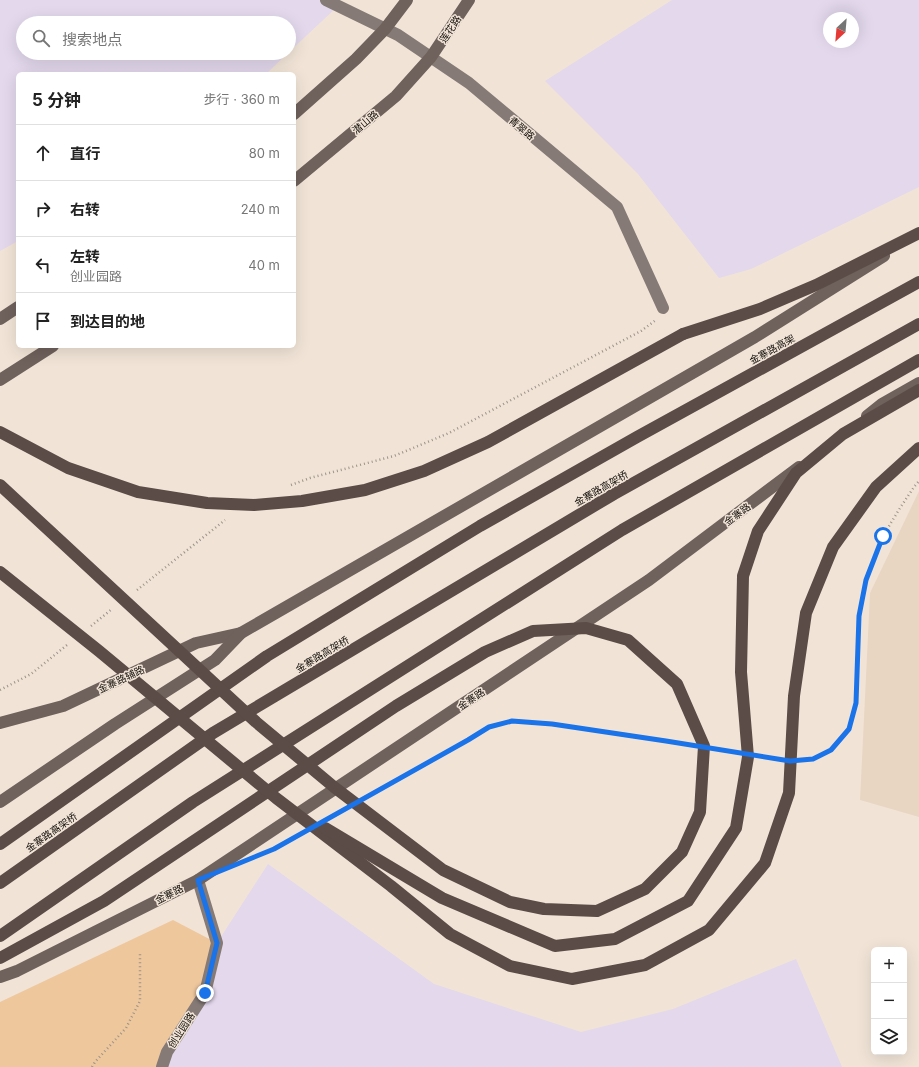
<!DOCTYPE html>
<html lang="zh">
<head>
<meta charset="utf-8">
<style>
  body { margin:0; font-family:Inter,"Noto Sans SC",sans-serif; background:#f6f6f6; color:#222 }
  .controls { position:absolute; right:12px; bottom:12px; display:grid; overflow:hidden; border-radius:6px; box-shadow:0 4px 16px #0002 }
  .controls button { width:36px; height:36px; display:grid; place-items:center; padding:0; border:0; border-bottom:1px solid #e0e0e0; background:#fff; color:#222; font:20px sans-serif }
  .compass { position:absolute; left:823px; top:12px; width:36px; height:36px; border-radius:50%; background:#fff; box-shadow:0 4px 16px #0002; rotate:206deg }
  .stop { position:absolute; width:12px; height:12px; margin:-9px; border:3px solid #1a73e8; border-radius:50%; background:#fff }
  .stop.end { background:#1a73e8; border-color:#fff; box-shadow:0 1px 4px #0008 }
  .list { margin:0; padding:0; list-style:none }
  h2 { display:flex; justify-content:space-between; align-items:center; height:52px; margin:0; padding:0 16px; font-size:17px }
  h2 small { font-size:13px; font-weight:400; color:#767676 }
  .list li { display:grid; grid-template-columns:26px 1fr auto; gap:12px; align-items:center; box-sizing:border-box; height:56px; padding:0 16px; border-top:1px solid #e0e0e0 }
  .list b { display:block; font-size:15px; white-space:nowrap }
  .list p { margin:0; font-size:13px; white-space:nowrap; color:#767676 }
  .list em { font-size:13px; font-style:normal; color:#767676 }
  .icon { flex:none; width:22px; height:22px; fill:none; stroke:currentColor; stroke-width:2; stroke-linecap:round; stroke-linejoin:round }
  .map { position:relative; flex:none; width:919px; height:1067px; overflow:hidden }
  .search { position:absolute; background:#fff; box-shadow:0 4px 16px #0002; left:16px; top:16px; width:280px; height:44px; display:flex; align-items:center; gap:10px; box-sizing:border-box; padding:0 14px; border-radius:22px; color:#767676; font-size:15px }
  .panel { position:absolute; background:#fff; box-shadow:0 4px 16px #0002; left:16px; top:72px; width:280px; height:276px; border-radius:6px }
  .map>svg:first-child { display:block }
</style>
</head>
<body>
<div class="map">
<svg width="919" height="1067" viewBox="0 0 919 1067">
  <rect width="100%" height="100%" fill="#f1e4d7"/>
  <g fill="#e3d8ec" fill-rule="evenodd">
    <polygon points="0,0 326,0 338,6 289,52 289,23 23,23 23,53 288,53 266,74 18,74 18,241 0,251"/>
    <path d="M672 0H919V187L751 269 719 278 638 174 545 81ZM829 18H853V42H829Z"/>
    <polygon points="268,864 434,984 581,1032 673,1009 796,959 842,1067 162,1067 217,943"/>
  </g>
  <polygon fill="#e8d6c3" points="919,491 919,817 860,800 870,593"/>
  <polygon fill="#eec79d" points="173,920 217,943 205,993 162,1067 0,1067 0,1002"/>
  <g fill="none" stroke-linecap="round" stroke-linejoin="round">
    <g stroke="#9c9389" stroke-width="2.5" stroke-dasharray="1 3" stroke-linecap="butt">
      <polyline points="291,485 310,478 394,456 449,433 641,331 656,320"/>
      <polyline points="137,590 225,520"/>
      <polyline points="91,626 112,609"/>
      <polyline points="0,690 31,674 67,645"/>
      <polyline points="719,750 732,752"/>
      <polyline points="763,757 776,759"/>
      <polyline points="806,759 813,759 831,750 849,729 856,703 859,616 866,580 883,536 900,508 914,487 919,481"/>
      <polyline points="371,795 468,740 489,727 512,721 552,724 687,744"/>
      <polyline points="282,845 300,835"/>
      <polyline points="92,1067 95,1062 126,1028 140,1001 140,952"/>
    </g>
    <g stroke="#857a76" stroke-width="12">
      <polyline points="326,0 398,35 469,83 617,207 663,308"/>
      <polyline points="162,1067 167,1052 205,993 217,943 198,880"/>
    </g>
    <g stroke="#6f615c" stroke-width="12">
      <polyline points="294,114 356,59 385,29 407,0"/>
      <polyline points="294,181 396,96 431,57 469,0"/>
      <polyline points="0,319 18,307"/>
      <polyline points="0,380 53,346"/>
      <polyline points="867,416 882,404 919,383"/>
      <polyline points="0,723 63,706 196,643 241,633"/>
      <polyline points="0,802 115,724 215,660 241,633 755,337 884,256"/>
      <polyline points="0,977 17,971 198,880 649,580 799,467"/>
    </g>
    <g stroke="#5b4c47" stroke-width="12">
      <polyline points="683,334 760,309 816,285 919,233"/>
      <polyline points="0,844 267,656 480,526 637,437 919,282"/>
      <polyline points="0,883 213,733 614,494 919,324"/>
      <polyline points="0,936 193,802 622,530 919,360"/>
    </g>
    <g stroke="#5b4c47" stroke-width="12">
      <polyline points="0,432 68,468 138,492 207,503 254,505 302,501 365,490 424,471 488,442 683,334"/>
      <polyline points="0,485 256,722 334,787 443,870 510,902 544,909 597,911 645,889 682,852 700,812 704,746 677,684 628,640 586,628 533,631 485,652 396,706 104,901 0,958"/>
      <polyline points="0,572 99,651 276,798 391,886 450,934 510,966 572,979 645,965 709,930 765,863 789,793 794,696 806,613 833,547 876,487 919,448"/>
      <polyline points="325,828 442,898 555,946 615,939 688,901 736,828 748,757 741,672 743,576 758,531 796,473 843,434 919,390"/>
    </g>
  </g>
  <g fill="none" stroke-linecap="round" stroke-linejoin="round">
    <polyline stroke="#1a73e8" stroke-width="5" points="205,993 217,943 198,880 274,849 468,740 489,727 512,721 552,724 666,741 790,761 813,759 831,750 849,729 856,703 859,616 866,580 883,536"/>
  </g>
  <g text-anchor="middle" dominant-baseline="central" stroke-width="3" stroke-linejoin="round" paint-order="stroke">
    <g font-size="10" fill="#15110c" stroke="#f1e4d7">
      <text transform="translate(450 29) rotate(-56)">莲花路</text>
      <text transform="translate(365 122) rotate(-40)">潜山路</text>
      <text transform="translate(522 128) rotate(40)">青翠路</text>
      <text transform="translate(772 349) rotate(-29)">金寨路高架</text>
      <text transform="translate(601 488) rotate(-30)">金寨路高架桥</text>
      <text transform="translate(737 514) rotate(-37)">金寨路</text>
      <text transform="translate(322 654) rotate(-31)">金寨路高架桥</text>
      <text transform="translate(121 679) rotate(-25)">金寨路辅路</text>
      <text transform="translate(471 699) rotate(-34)">金寨路</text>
      <text transform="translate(51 832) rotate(-35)">金寨路高架桥</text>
      <text transform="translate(169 894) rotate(-27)">金寨路</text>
      <text transform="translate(181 1030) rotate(-57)">创业园路</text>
    </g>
  </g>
</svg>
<div class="controls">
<button>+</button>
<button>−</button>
<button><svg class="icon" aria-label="layers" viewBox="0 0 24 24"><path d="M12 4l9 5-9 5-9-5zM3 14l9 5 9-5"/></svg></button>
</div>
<svg class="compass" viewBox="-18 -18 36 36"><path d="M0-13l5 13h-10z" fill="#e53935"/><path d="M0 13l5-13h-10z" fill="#767676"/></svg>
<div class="stop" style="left:883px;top:536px"></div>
<div class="stop end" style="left:205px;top:993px"></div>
<div class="search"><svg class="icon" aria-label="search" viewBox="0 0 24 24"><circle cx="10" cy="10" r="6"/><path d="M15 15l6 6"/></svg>搜索地点</div>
<section class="panel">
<h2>5 分钟<small>步行 · 360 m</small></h2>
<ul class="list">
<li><svg class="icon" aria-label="ahead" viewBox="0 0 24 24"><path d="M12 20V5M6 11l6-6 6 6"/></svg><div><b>直行</b></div><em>80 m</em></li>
<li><svg class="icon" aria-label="right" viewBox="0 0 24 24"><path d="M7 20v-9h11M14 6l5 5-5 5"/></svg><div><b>右转</b></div><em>240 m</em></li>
<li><svg class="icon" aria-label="left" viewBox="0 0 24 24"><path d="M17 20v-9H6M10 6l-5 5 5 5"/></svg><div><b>左转</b><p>创业园路</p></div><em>40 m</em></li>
<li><svg class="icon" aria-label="arrive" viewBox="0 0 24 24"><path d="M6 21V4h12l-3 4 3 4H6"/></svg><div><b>到达目的地</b></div></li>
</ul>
</section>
</div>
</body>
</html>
